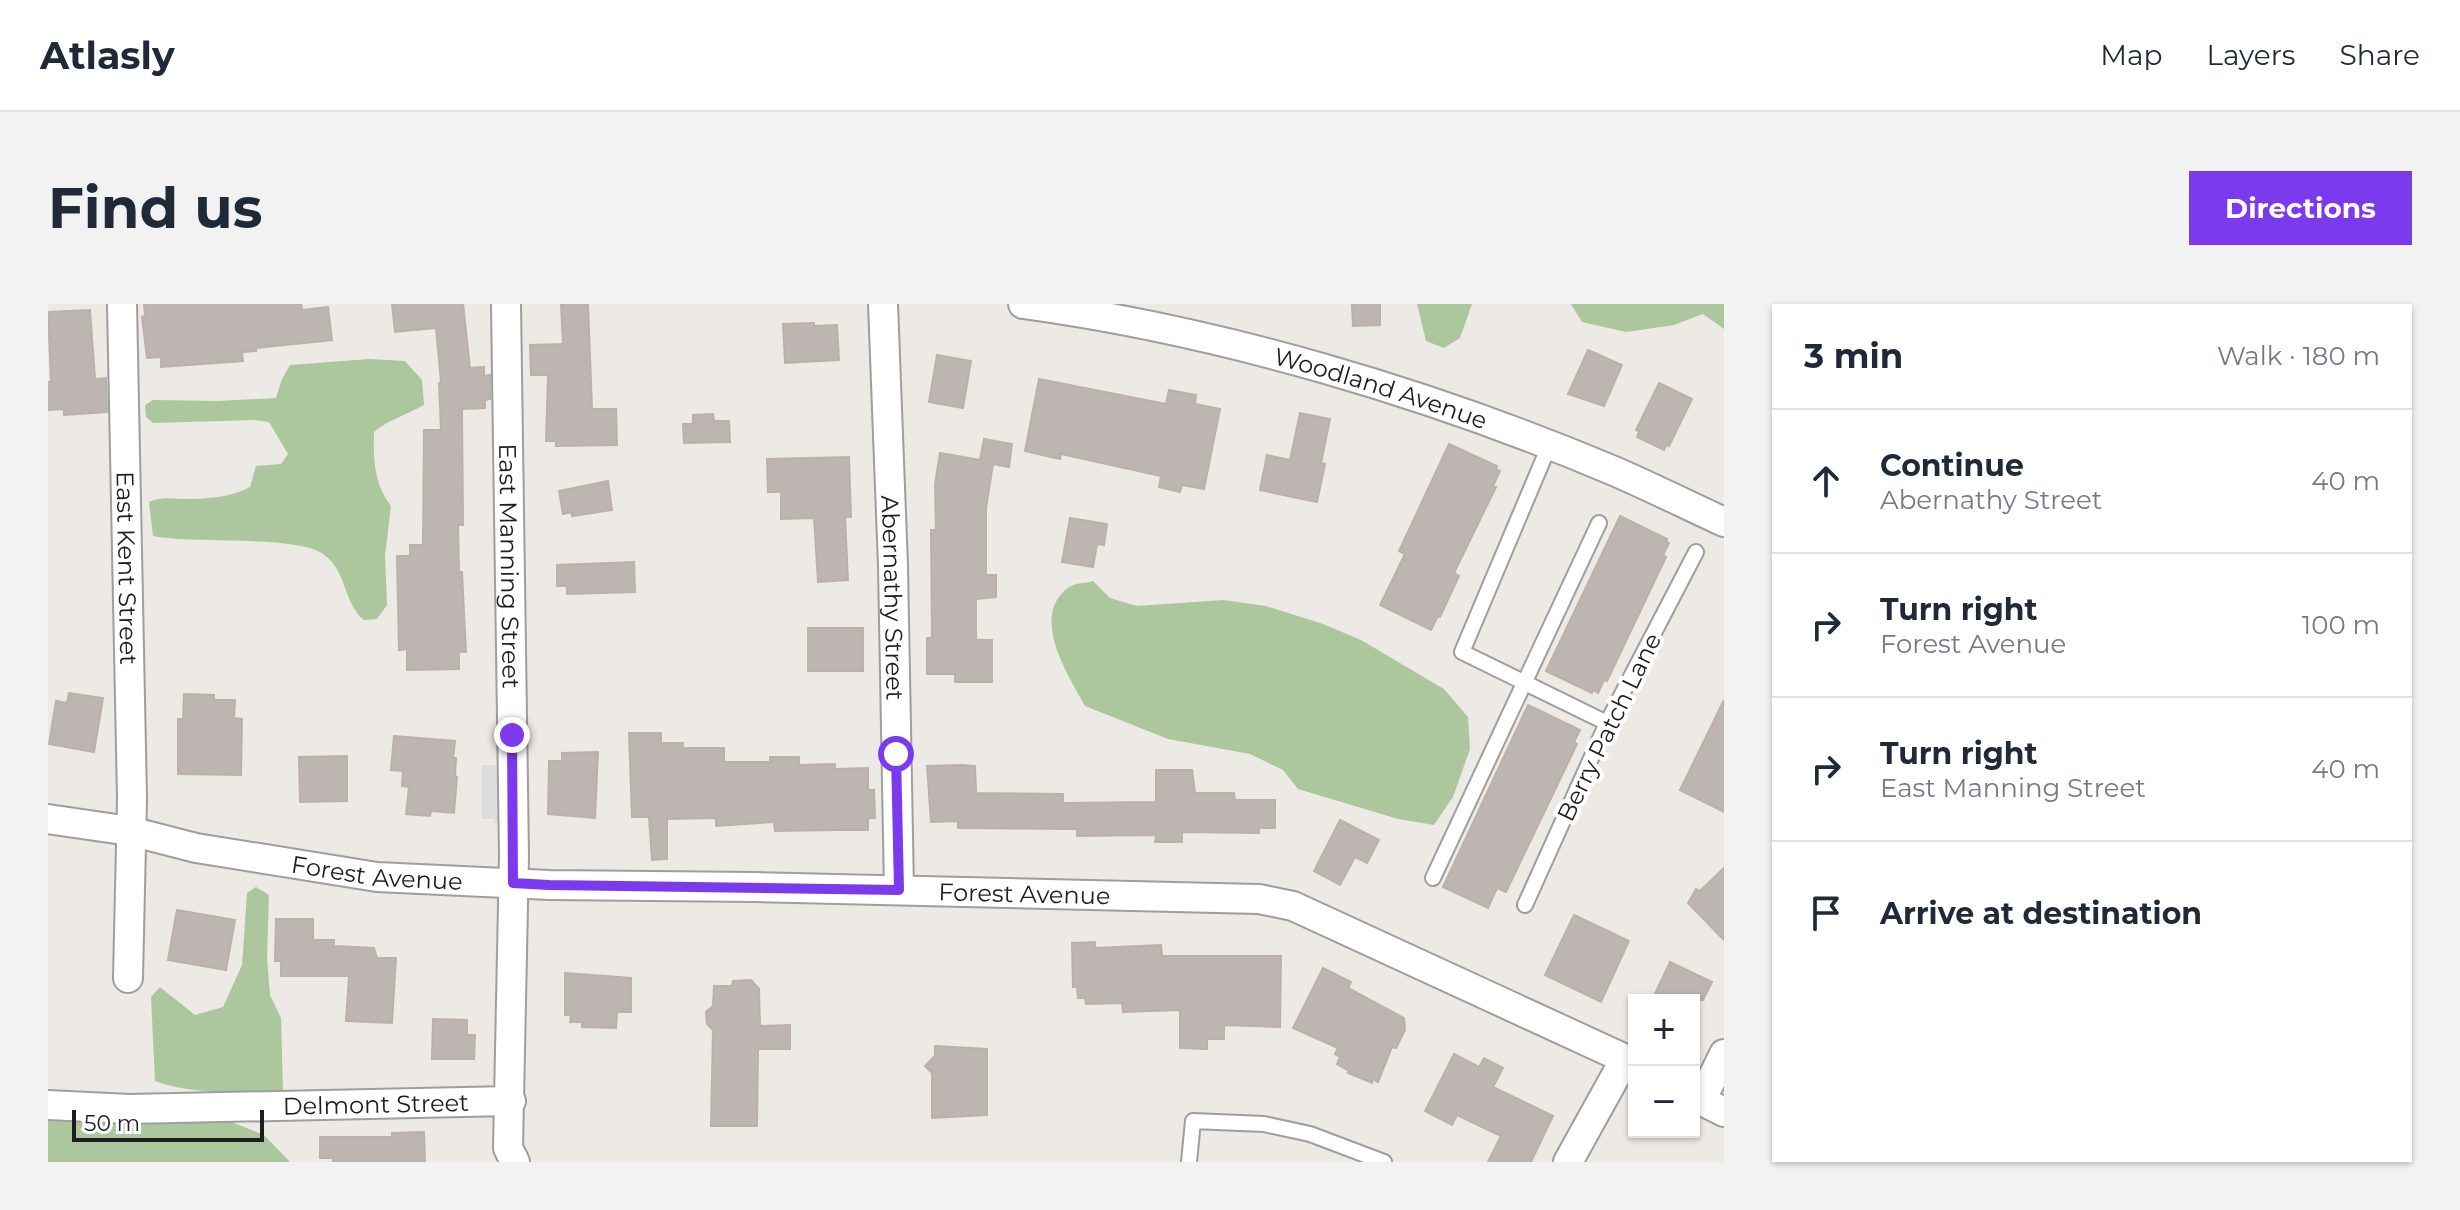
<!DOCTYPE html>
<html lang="en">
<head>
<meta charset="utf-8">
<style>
  body { margin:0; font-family:Montserrat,sans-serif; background:#f2f2f3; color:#1f2937 }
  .controls { position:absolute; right:24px; bottom:24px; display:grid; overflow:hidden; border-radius:0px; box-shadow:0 2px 6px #0004 }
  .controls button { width:72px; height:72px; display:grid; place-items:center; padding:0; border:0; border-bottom:2px solid #e0e1e3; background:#fff; color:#1f2937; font:40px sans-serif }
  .scale { position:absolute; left:24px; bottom:20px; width:192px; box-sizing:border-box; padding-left:8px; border:4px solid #1d1d1d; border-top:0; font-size:22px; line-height:28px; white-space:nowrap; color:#1d1d1d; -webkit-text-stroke:6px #fff; paint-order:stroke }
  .stop { position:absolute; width:24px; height:24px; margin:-18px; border:6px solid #7c3aed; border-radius:50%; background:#fff }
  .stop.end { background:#7c3aed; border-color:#fff; box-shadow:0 2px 8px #0008 }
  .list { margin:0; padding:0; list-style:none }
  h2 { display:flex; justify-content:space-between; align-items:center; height:104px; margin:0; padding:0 32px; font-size:34px }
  h2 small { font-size:26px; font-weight:400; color:#747a83 }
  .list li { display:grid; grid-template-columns:52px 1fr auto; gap:24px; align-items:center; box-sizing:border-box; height:144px; padding:0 32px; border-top:2px solid #e0e1e3 }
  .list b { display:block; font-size:30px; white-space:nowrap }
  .list p { margin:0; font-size:26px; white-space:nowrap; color:#747a83 }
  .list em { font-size:26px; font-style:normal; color:#747a83 }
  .icon { flex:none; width:44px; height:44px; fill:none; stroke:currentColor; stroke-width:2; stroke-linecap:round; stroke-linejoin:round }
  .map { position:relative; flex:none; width:1676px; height:858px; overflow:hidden; border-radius:0px }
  header { display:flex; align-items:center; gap:48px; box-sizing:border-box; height:112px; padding:0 40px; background:#fff; border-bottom:2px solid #e0e1e3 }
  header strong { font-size:38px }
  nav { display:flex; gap:44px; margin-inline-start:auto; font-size:28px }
  .intro { display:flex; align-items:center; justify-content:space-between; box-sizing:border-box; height:192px; padding:0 48px }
  h1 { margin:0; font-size:56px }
  .button { padding:20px 36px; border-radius:0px; background:#7c3aed; color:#fff; font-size:28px; font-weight:700 }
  main { display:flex; gap:48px; padding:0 48px }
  aside { flex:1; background:#fff; border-radius:0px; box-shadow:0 2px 6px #0004 }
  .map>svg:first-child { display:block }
</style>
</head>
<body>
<header>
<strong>Atlasly</strong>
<nav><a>Map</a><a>Layers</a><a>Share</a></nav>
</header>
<div class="intro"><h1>Find us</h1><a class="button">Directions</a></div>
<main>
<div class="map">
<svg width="1676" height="858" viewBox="0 0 1676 858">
  <rect width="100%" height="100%" fill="#ede9e4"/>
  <g fill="#acc79d">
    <polygon points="1369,0 1424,0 1412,34 1396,44 1378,37"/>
    <polygon points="1523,0 1676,0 1676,25 1655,10 1626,21 1578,28 1534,18"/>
    <path d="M321 55 357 57 374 76 376 101C360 110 340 116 326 128 325 155 326 180 343 202L337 252 339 301 329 315 316 316C295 299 299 266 275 250 248 231 143 240 105 232L101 198C113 192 125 195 139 195 160 195 184 193 202 183L208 162 233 160 240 150 221 118 207 116 105 119 98 113 97 101 105 96 170 97 228 94 234 75 242 61Z"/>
    <path d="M1045 277 1062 294 1089 302 1175 296 1218 302 1275 320 1313 336 1396 385 1420 413 1422 445 1405 493 1386 521 1350 515 1250 485 1235 466 1202 450 1120 435 1037 402C1020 371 981 312 1021 283 1027 279 1039 279 1045 277Z"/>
    <path d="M208 583 221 591 219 652 222 691 233 714 235 787C193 787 147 792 107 777L103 693 112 683 147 711 175 703 194 661 199 589Z"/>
    <polygon points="0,812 181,817 216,831 242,858 0,858"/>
  </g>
  <polygon fill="#ddd" points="434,461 457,461 457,518 446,519 446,515 434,515"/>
  <g fill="#bdb5b1" stroke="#bdb0a8" stroke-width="2">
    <polygon points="96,0 253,0 254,6 280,3 284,36 208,44 208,47 194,48 195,57 113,63 113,53 99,54 94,13 97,12"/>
    <polygon points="344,0 415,0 422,64 436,63 436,72 442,71 442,95 437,96 437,104 414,105 415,221 410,221 411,268 414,268 418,348 411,348 411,365 359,366 359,345 351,346 349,252 362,252 362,241 375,241 376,126 393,126 391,79 393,78 388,24 347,28"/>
    <polygon points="513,0 540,0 544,105 568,105 569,141 508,142 508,137 498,137 500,71 483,71 482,41 515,40"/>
    <polygon points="1304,0 1332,0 1332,21 1305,22"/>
    <polygon points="42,6 47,75 58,74 59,108 16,111 16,105 1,106 0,102 0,78 3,78 0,8"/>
    <polygon points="766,19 766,22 789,21 791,56 737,59 735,20"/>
    <polygon points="1540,46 1574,61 1556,102 1520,90"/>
    <polygon points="889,51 923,57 915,104 881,98"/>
    <polygon points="991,75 1118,100 1121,86 1148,91 1147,100 1172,105 1156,185 1134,181 1132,188 1111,183 1113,172 1013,150 1012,155 977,147"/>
    <polygon points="1611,79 1644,95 1621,142 1618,141 1616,146 1589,133 1591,128 1588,126"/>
    <polygon points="1252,109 1282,115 1273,159 1277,160 1269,198 1212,186 1219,151 1242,156"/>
    <polygon points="665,110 666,117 681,117 682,138 636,139 635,120 645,120 645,111"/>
    <polygon points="936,135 964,140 961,163 945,160 938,204 938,271 948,271 948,293 928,295 928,336 944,336 944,378 907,378 907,370 879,370 879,334 884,334 883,226 888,226 887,180 892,149 932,156"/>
    <polygon points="1401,140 1449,162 1448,165 1452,167 1445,182 1448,183 1406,269 1411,272 1392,313 1390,312 1383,326 1332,301 1357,250 1351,247"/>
    <polygon points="801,153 803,213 797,213 800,276 770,278 766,214 733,215 733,188 720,188 719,155"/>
    <polygon points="560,177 564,206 524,212 524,208 515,210 511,187"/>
    <polygon points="1572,212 1619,235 1618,238 1621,239 1615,251 1618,253 1559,377 1556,376 1550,389 1545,386 1544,389 1498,367"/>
    <polygon points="1022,214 1059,220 1056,241 1049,240 1045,263 1014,258"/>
    <polygon points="586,258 587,288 519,290 519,282 509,282 509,261"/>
    <rect x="760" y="324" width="55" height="43"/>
    <polygon points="21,389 55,394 46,448 1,440 8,397 19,399"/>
    <polygon points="136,390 166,391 166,396 187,396 186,414 194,415 193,471 130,470 130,415 135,415"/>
    <polygon points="1676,396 1676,508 1632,486"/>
    <polygon points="1480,401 1532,426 1526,438 1529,440 1458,588 1449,584 1440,604 1395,583"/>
    <polygon points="581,429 613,429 613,439 635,439 635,444 676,444 676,458 722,458 722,453 751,453 751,461 787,460 787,465 820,464 820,486 826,486 827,514 820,514 820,526 789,526 727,527 726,518 668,522 668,514 619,515 619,555 604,556 601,513 584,513"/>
    <polygon points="346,432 407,437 405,454 408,454 407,472 409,473 406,509 383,507 382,512 358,510 361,483 354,482 355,467 343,466"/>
    <polygon points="550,448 547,514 500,510 501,457 514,457 514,449"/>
    <polygon points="299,452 299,497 252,498 251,453"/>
    <polygon points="914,461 927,462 928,489 1015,490 1015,499 1108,498 1108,466 1144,466 1147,489 1186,489 1187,496 1227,496 1227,524 1211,524 1211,529 1134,528 1134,538 1107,538 1108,531 1029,532 1029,525 910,524 910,517 883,518 879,462"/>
    <polygon points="1292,516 1331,536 1319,559 1307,553 1292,581 1266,567"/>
    <polygon points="1676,564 1676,636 1640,599 1648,585 1652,587"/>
    <polygon points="129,606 187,616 178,666 120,656"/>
    <polygon points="1526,611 1581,637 1553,698 1497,671"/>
    <polygon points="228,615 265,615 265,636 286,636 286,642 326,644 329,654 348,654 344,719 298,717 301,672 233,672 233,657 227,657"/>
    <polygon points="1047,638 1047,644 1113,641 1114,652 1233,652 1232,723 1176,721 1176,735 1159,735 1159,745 1132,744 1132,706 1075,708 1074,699 1038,700 1037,694 1030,694 1029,683 1025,683 1024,639"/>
    <polygon points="1622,658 1664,678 1655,696 1604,696"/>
    <polygon points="1275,664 1303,678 1300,684 1356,714 1357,726 1348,744 1344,743 1330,778 1325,775 1324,779 1300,769 1301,767 1289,760 1292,753 1287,750 1290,744 1245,724"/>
    <polygon points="517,669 583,674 583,708 569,708 568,724 534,723 534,718 522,718 523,711 517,711"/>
    <polygon points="703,676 711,685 712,722 742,721 742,745 710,745 709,822 663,822 665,726 659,720 658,708 665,702 666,682 684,682 685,677"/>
    <polygon points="385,715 419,716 419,731 427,731 426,755 384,755"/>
    <polygon points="887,742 939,745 939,811 884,814 884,769 877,762 887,752"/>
    <polygon points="1406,750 1431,763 1436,754 1455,764 1445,783 1505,812 1483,858 1440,858 1453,832 1409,811 1404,821 1377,807"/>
    <polygon points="376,828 377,858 285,858 285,854 272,854 272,833 344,833 344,829"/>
  </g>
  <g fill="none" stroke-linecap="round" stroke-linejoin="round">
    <defs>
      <g id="lane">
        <polyline points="1501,142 1414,348 1559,419"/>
        <polyline points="1385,574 1551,219"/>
        <polyline points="1477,601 1559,419 1648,248"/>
        <polyline points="1141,858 1145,817 1216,820 1262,830 1336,858"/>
      </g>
      <g id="street">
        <path id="s1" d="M74 0 84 495 80 674"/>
        <path id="s2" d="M458 0 466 552 460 844 467 858"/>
        <path id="s3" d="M835 0 845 262 851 586"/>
        <path id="s4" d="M975 0C1173 27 1381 89 1566 167 1603 183 1639 201 1676 218"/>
        <path id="s5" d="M0 515 82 527 148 544 329 573 501 581 707 583 1211 595 1245 602 1586 759"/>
        <polyline points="1646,793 1676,808"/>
        <polyline points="1653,797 1676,750"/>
        <path id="s6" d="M0 801 81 805 463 797"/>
        <polyline points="1520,858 1577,755"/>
      </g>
    </defs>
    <use href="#lane" stroke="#9e9e9e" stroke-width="18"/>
    <use href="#street" stroke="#9e9e9e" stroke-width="32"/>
    <use href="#lane" stroke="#fff" stroke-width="14"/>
    <use href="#street" stroke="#fff" stroke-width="28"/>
  </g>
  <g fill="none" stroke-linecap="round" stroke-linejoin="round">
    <polyline stroke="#7c3aed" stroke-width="10" points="464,431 465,579 501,581 851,586 848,450"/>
  </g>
  <g text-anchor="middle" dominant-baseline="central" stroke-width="8" stroke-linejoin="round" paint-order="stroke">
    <g font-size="24" fill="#1d1d1d" stroke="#fff">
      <text stroke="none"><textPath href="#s4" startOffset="368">Woodland Avenue</textPath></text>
      <text stroke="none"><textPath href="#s2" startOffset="262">East Manning Street</textPath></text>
      <text stroke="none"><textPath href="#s1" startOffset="264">East Kent Street</textPath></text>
      <text stroke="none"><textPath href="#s3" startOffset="294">Abernathy Street</textPath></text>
      <text transform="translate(1561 423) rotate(-64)">Berry Patch Lane</text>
      <text stroke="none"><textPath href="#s5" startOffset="334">Forest Avenue</textPath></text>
      <text stroke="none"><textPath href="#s5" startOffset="982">Forest Avenue</textPath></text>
      <text stroke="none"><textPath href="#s6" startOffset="328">Delmont Street</textPath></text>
    </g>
  </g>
</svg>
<div class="controls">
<button>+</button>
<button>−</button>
</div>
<div class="scale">50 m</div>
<div class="stop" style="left:848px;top:450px"></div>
<div class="stop end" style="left:464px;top:431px"></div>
</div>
<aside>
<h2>3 min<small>Walk · 180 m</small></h2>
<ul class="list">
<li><svg class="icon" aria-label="ahead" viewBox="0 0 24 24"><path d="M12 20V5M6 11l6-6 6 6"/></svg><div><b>Continue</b><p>Abernathy Street</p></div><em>40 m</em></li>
<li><svg class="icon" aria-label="right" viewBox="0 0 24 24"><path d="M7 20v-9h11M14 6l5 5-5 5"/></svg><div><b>Turn right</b><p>Forest Avenue</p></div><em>100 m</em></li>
<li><svg class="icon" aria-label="right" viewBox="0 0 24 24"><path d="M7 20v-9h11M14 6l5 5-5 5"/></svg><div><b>Turn right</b><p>East Manning Street</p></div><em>40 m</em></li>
<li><svg class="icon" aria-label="arrive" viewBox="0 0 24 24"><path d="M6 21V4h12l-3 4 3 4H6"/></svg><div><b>Arrive at destination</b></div></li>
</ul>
</aside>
</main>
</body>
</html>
